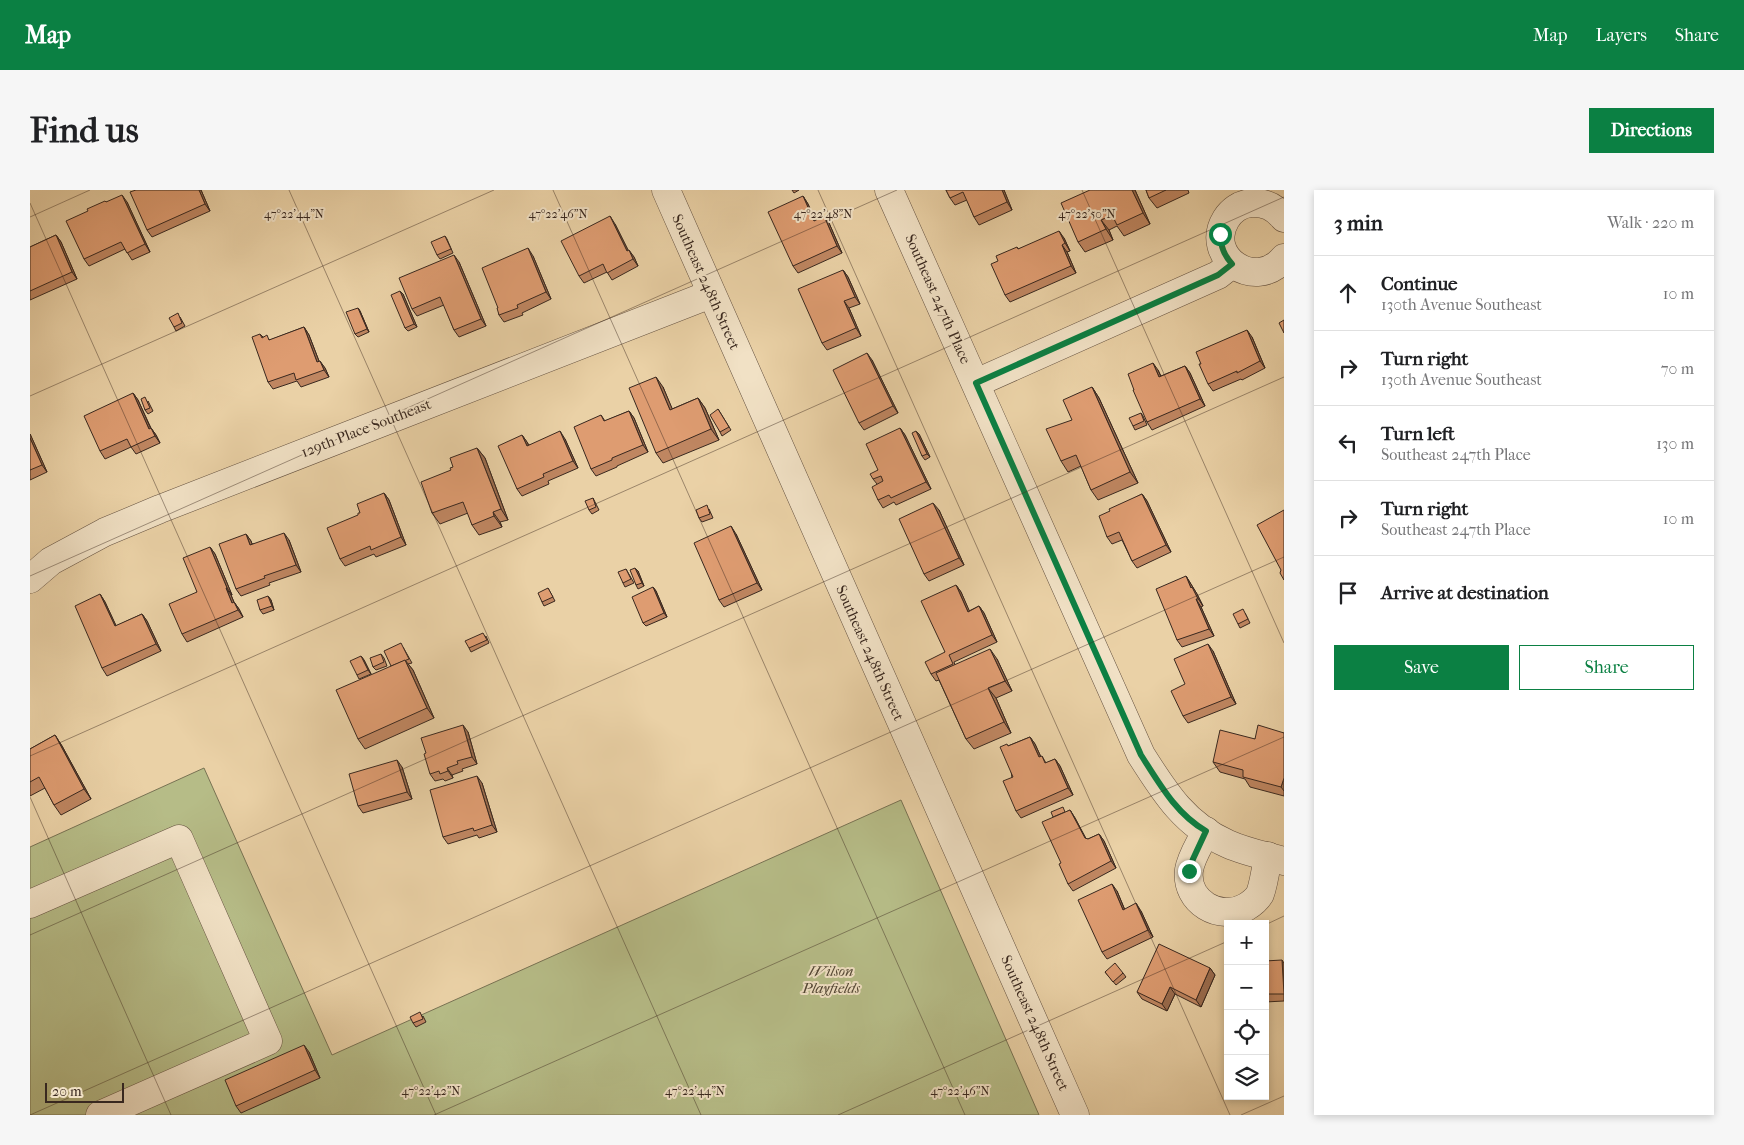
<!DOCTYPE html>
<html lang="en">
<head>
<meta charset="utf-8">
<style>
  body { margin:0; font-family:"IM FELL French Canon",serif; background:#f6f6f6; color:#202124 }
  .controls { position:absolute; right:15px; bottom:15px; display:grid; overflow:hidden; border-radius:0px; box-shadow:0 2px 8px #0003 }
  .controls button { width:45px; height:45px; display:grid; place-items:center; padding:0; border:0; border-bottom:1px solid #e0e0e0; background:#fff; color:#202124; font:25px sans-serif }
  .scale { position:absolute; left:15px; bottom:12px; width:79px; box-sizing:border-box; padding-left:5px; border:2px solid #39281f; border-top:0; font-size:14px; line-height:18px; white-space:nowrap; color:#39281f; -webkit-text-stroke:4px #f1e1c5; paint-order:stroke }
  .stop { position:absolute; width:15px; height:15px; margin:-11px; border:4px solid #0b8043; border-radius:50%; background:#fff }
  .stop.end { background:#0b8043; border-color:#fff; box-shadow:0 1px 5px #0008 }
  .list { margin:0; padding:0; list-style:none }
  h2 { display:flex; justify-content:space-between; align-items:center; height:65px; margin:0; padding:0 20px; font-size:21px }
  h2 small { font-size:16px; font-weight:400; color:#757577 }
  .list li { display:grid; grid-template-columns:32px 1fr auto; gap:15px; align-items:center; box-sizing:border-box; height:75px; padding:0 20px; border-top:1px solid #e0e0e0 }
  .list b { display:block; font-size:19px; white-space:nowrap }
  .list p { margin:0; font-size:16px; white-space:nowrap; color:#757577 }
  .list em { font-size:16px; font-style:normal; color:#757577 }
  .actions { display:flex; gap:10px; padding:15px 20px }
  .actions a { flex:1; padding:11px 0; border:1px solid #0b8043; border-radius:0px; text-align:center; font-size:18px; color:#0b8043 }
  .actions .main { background:#0b8043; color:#fff }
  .icon { flex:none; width:28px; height:28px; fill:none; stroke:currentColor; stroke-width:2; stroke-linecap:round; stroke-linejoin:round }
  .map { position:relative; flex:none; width:1254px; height:925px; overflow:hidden; border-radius:0px }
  header { display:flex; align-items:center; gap:30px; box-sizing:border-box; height:70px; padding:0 25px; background:#0b8043; color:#fff }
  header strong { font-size:24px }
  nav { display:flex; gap:28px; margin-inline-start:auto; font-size:18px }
  .intro { display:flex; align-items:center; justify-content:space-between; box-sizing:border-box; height:120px; padding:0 30px }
  h1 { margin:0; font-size:35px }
  .button { padding:12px 22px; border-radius:0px; background:#0b8043; color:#fff; font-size:18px; font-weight:700 }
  main { display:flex; gap:30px; padding:0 30px }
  aside { flex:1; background:#fff; border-radius:0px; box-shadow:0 2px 8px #0003 }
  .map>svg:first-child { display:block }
</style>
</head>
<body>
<header>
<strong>Map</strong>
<nav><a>Map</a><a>Layers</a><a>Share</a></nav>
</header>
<div class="intro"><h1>Find us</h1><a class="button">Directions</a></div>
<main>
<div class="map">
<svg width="1254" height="925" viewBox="0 0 1254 925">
  <rect width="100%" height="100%" fill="#ead1a6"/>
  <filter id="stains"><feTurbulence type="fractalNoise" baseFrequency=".004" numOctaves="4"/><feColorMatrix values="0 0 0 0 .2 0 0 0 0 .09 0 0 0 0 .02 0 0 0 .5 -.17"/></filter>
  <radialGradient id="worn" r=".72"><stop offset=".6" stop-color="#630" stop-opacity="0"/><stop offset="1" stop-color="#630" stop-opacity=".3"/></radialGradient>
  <polygon fill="#b6bc87" stroke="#787253" points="174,578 302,865 871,610 1009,925 0,925 0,657"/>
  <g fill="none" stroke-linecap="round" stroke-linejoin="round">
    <defs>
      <g id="minor">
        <polyline points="636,0 1045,925"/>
        <path d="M859 0 1111 565C1135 603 1155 635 1198 654 1216 662 1236 666 1254 671"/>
        <path d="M1254 28C1245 17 1235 12 1221 13 1210 14 1201 21 1196 29 1173 66 1225 103 1254 68"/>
        <polyline points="946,193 1188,85 1202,74"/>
        <polyline points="0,389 21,371 75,342 130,319 681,104"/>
        <path d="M1176 641C1170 654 1161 667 1159 680 1155 712 1190 732 1216 717 1221 714 1227 709 1230 704 1234 693 1236 678 1238 666"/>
        <polyline points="0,714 149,649 238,851 70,925"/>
      </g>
    </defs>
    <use href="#minor" stroke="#655241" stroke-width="29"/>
    <use href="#minor" stroke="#f1e1c5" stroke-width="28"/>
  </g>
  <g fill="#bf8661" stroke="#39281f">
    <polygon points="171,0 180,21 122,47 117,40"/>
    <polygon points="762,0 769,0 764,3"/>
    <polygon points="916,0 974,0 982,20 949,35 944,27 937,10 925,15 920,8"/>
    <polygon points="1105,0 1120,34 1094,46 1087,36 1079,40 1083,50 1055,62 1048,52"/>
    <polygon points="1116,0 1158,0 1159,3 1127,18 1119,8"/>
    <polygon points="773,6 778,14 785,30 799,33 812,63 768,83 763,76"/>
    <polygon points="76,12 97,12 120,62 102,70 95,59 59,76 54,69"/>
    <polygon points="585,34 598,60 604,67 608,76 582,90 577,82 554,93 549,86"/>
    <polygon points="26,45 31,52 47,89 0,110 0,57"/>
    <polygon points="415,46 417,49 423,63 410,69 407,65"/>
    <polygon points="1034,48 1040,61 1037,62 1046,83 980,112 975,105 987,57 988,59"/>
    <polygon points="503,66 521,109 492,123 493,125 474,132 469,125 468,118"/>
    <polygon points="429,72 456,136 429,147 424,140 414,115 387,126 382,119"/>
    <polygon points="813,80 818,87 830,114 819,118 831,146 797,160 792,153"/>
    <polygon points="370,101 373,104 387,137 378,141 375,138"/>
    <polygon points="328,118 330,121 339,142 328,147 325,144"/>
    <polygon points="150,127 155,136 146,141 144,137"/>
    <polygon points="274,137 279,145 289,171 295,178 299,187 271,197 267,191 243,199 238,192 230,144 233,147 240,150"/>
    <polygon points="1222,147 1235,178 1212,190 1211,189 1183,201 1178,194"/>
    <polygon points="842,170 868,223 834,240 829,233"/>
    <polygon points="1155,176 1160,183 1175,216 1122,240 1117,232 1128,180 1131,186"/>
    <polygon points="633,197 642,219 668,208 675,218 689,250 633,273 626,263"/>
    <polygon points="1062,197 1069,208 1108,293 1068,310 1061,300 1051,276 1038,282 1031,271"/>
    <polygon points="103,203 108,210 121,238 126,245 130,253 106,264 101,257 75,269 70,261"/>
    <polygon points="118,211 123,221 118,224 115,220"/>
    <polygon points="688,219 701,240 692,246 690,242"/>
    <polygon points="599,221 604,228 618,262 587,276 587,277 566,286 561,279 571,225 575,231"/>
    <polygon points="1111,223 1113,226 1117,235 1105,240 1103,236"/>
    <polygon points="870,238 875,245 901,299 866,315 864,312 853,318 848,310 847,294 843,289"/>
    <polygon points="886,241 889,244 900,267 895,270 892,266"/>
    <polygon points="0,244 17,282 0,290"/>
    <polygon points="492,245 499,255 535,249 548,278 518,291 519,294 492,306 487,299"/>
    <polygon points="447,258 455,268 478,330 470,332 472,337 449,345 442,335 438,323 410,334 402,323 423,277"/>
    <polygon points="354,303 359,310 376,355 346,367 344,364 315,376 310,369 328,325"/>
    <polygon points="1112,304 1117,311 1141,362 1107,378 1102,371 1092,350 1082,354 1077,347 1080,321"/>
    <polygon points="563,308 569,320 562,324 559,320"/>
    <polygon points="679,319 683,328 672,332 669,328"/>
    <polygon points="909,320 934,375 899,391 894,384"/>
    <polygon points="216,344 221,351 222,354 259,350 271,382 239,393 240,395 211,406 206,399"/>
    <polygon points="706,344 732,400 694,417 689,410"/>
    <polygon points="180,357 185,364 202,405 201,405 204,412 209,419 213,427 157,452 152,444 167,402"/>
    <polygon points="596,379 604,393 595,397 593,393"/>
    <polygon points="608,381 614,396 608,399 606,395"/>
    <polygon points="1156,386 1167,404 1173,416 1171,417 1184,446 1152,457 1147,450"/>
    <polygon points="926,395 931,402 939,421 949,416 954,423 967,452 924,472 925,475 967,469 982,501 966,508 981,543 944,559 936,549 909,490 906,491 901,484 915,462"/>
    <polygon points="623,397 626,401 637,427 616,436 613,433"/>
    <polygon points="518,398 525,411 514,416 512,412"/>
    <polygon points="70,404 75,412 86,436 112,424 117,431 131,461 77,486 72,478"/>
    <polygon points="238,406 241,410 244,420 233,424 230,420"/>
    <polygon points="1215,423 1220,433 1210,438 1208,434"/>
    <polygon points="456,446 459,453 441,462 439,458"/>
    <polygon points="373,457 382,473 378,474 383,480 404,528 335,559 328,549 361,476"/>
    <polygon points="1183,461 1206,514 1158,533 1153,526"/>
    <polygon points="351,464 354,468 357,476 346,480 343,477"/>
    <polygon points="331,466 334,470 341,484 329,489 327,485"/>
    <polygon points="438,542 447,574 432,579 433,581 422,585 423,588 415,591 413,589 405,591 400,584"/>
    <polygon points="1254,543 1254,606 1220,597 1215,589 1190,582 1183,572 1225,549"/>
    <polygon points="25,545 32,556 61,609 31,625 24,615 15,598 0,606 0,559"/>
    <polygon points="1000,547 1005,554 1011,567 1012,566 1016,573 1025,569 1030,576 1043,605 991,628 986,621 978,556"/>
    <polygon points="372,577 382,609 333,623 328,616"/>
    <polygon points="452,593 467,642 449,648 447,645 418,654 413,647"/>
    <polygon points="1040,620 1045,628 1056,649 1058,649 1069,644 1074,651 1086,678 1043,701 1038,694 1036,622"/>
    <polygon points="1087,701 1095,720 1111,721 1123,747 1077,769 1072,762"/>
    <polygon points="1235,771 1254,773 1254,811 1235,812"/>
    <polygon points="1180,778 1185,785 1171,817 1145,804 1137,821 1112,809 1107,802"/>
    <polygon points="1075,782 1093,783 1096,787 1086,795"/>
    <polygon points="393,826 396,832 386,837 383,833"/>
    <polygon points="279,862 290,888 211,923 206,916"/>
  </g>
  <g fill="#9b6d4f" stroke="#39281f">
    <polygon points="169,0 171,0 180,21 175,14"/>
    <polygon points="972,0 974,0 982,20 977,12"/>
    <polygon points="1102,0 1105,0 1120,34 1113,23"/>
    <polygon points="92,5 97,12 120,62 115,54"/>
    <polygon points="773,6 778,14 789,38 784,31"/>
    <polygon points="580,26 585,34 602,68 597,61"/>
    <polygon points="794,26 799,33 812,63 807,56"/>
    <polygon points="1071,30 1079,40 1083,50 1076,39"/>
    <polygon points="1029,41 1034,48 1040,61 1035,53"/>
    <polygon points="26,45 31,52 47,89 42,82"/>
    <polygon points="1032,55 1037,62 1046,83 1041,76"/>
    <polygon points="498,58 503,66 521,109 516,102"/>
    <polygon points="599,60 604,67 608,76 603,69"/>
    <polygon points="424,65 429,72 456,136 451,129"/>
    <polygon points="813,80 818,87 830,114 825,107"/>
    <polygon points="370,101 373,104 387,137 384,134"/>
    <polygon points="814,111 819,118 831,146 826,138"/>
    <polygon points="328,118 330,121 339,142 337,139"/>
    <polygon points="274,137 279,145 292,179 287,172"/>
    <polygon points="1217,140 1222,147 1235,178 1230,171"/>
    <polygon points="837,163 842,170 868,223 863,216"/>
    <polygon points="290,171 295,178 299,187 294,180"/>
    <polygon points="1123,173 1128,180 1134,194 1129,187"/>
    <polygon points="1155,176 1160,183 1175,216 1170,209"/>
    <polygon points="626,187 633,197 647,230 640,220"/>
    <polygon points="1062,197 1069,208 1108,293 1100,282"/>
    <polygon points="103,203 108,210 124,246 119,239"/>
    <polygon points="668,208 675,218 689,250 681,239"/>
    <polygon points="599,221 604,228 618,262 613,255"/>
    <polygon points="121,238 126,245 130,253 125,246"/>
    <polygon points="870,238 875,245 901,299 896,292"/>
    <polygon points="530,241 535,249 548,278 543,271"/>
    <polygon points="886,241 889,244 900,267 897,264"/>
    <polygon points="0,244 1,246 17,282 12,275 0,248"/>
    <polygon points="492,245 497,252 502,263 497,256"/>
    <polygon points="447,258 455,268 478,330 471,319"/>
    <polygon points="354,303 359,310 376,355 371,347"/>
    <polygon points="1112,304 1117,311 1141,362 1136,355"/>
    <polygon points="903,313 909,320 934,375 929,368"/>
    <polygon points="463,322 470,332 472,337 464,326"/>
    <polygon points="701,336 706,344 732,400 727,393"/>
    <polygon points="254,343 259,350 271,382 266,375"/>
    <polygon points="216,344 221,351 225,362 220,355"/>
    <polygon points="180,357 185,364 202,405 197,398"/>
    <polygon points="605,378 608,381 614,396 612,393"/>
    <polygon points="1156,386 1167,404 1173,416 1161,398"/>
    <polygon points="926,395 931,402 943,429 938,422"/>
    <polygon points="623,397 626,401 637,427 634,423"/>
    <polygon points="196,398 201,405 207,420 202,413"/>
    <polygon points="70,404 75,412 90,444 85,436"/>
    <polygon points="238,406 241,410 244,420 242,416"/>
    <polygon points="1166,409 1171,417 1184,446 1179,439"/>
    <polygon points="204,412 209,419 213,427 208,420"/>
    <polygon points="949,416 954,423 967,452 962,445"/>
    <polygon points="112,424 117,431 131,461 126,454"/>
    <polygon points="1178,454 1183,461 1206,514 1201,507"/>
    <polygon points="960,459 967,469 982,501 975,491"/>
    <polygon points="331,466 334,470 341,484 338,480"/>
    <polygon points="375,470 383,480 404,528 397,518"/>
    <polygon points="958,498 966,508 981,543 974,532"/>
    <polygon points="433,535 438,542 447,574 442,567"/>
    <polygon points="25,545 32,556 61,609 54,599"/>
    <polygon points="1000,547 1005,554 1014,574 1009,567"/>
    <polygon points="1025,569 1030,576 1043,605 1038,598"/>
    <polygon points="367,570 372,577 382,609 377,602"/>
    <polygon points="417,578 422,585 423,588 418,581"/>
    <polygon points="447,586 452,593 467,642 462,635"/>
    <polygon points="1254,588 1254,601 1251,597"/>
    <polygon points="1040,620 1045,628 1060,656 1055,648"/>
    <polygon points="1069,644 1074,651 1086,678 1081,671"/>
    <polygon points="1082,694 1087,701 1098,728 1093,720"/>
    <polygon points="1106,713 1111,721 1123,747 1118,740"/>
    <polygon points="1252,770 1254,773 1254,799"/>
    <polygon points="1180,778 1185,785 1171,817 1166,810"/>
    <polygon points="1140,797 1145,804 1137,821 1132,814"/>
    <polygon points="274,855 279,862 290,888 285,880"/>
  </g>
  <g fill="#de9c71" stroke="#39281f">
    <polygon points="106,0 169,0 175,14 117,40 100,2"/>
    <polygon points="916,0 972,0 977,12 944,27 933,2 920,8"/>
    <polygon points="1060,0 1102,0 1113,23 1087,35 1082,25 1071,30 1076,39 1048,52 1031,13"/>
    <polygon points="1116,0 1136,0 1119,8"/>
    <polygon points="92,5 115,54 97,63 91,52 54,69 36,31 58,21 57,19 75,11 76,12"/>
    <polygon points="773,6 784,31 794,26 807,56 763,76 738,22"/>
    <polygon points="580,26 597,61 599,60 603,69 577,83 573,74 549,86 531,51"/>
    <polygon points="1029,41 1035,53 1032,55 1041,76 975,105 961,74 968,71 966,66 987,57 988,59"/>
    <polygon points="26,45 42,82 0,101 0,57"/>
    <polygon points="415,46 421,59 407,65 401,52"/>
    <polygon points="498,58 516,102 487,115 488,118 469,125 467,118 468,118 452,78"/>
    <polygon points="424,65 451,129 424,140 410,107 382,119 369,88"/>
    <polygon points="813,80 825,107 814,111 826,138 792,153 768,99"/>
    <polygon points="370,101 384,134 375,138 361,105"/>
    <polygon points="328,118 337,139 325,144 316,122"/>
    <polygon points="148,123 152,133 144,137 139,128"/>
    <polygon points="1254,130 1254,143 1249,133"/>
    <polygon points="274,137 287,172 290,171 294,180 266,190 264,183 238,192 222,147 230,144 232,148 237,145 239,150"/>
    <polygon points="1217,140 1230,171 1207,183 1207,181 1178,194 1169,174 1171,174 1166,162"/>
    <polygon points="837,163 863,216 829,233 803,180"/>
    <polygon points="1123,173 1129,187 1155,176 1170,209 1117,232 1103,200 1104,200 1098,184"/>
    <polygon points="626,187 640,220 668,208 681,239 626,263 599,198"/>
    <polygon points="1062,197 1100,282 1061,300 1046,265 1031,271 1016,239 1042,230 1033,210"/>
    <polygon points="103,203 119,239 121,238 125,246 101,257 97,249 70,261 54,226"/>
    <polygon points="115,207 120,218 115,220 111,209"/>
    <polygon points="688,219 699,237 690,242 680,225"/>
    <polygon points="599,221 613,255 582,268 582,270 561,279 544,237 571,225 574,231"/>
    <polygon points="1111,223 1114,231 1103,236 1099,228"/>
    <polygon points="870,238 896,292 861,308 859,305 848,310 842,297 853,291 851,286 843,289 840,284 848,280 836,254"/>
    <polygon points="530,241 543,271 513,284 514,287 487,299 468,256 492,245 497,256"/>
    <polygon points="886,241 897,264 892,266 882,243"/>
    <polygon points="0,248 12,275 0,280"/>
    <polygon points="447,258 471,319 463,322 464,326 442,335 433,312 402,323 391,292 421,280 420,278 423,277 420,268"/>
    <polygon points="354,303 371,347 341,360 340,356 310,369 297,338 328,325 328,323 330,323 327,314"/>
    <polygon points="1112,304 1136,355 1102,371 1089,342 1077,347 1069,326 1080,321 1079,319"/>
    <polygon points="563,308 566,317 559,320 555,311"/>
    <polygon points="903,313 929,368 894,384 869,329"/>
    <polygon points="677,315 680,324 669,328 666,320"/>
    <polygon points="1254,320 1254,390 1250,383 1251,380 1227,335"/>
    <polygon points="701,336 727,393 689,410 664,353"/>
    <polygon points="254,343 266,375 234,386 235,388 206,399 189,354 216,344 220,355"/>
    <polygon points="180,357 197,398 196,398 202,413 204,412 208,420 152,444 139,414 167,402 153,368"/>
    <polygon points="605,378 612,393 606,395 600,380"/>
    <polygon points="596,379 601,389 593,393 588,382"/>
    <polygon points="1156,386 1161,398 1162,397 1168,409 1166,409 1179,439 1147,450 1126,399"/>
    <polygon points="926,395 938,422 949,416 962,445 919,465 923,474 901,484 895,472 915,462 891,411"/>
    <polygon points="623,397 634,423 613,433 602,407"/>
    <polygon points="518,398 523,407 512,412 508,403"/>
    <polygon points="70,404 85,436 112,424 126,454 72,478 45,416"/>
    <polygon points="238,406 242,416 230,420 227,410"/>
    <polygon points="1213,419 1218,429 1208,434 1203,424"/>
    <polygon points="453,443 457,450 439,458 435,451"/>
    <polygon points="371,453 379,469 361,476 354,461"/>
    <polygon points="1178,454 1201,507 1153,526 1141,501 1155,494 1144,469"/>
    <polygon points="960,459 975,491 958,498 974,532 936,549 906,483"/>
    <polygon points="351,464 354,472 343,477 340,468"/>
    <polygon points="331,466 338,480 327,485 320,471"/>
    <polygon points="375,470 397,518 328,549 306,500"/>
    <polygon points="433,535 442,567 427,571 428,574 417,578 418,581 410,584 409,581 400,584 394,564 396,563 391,548"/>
    <polygon points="1228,535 1254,543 1254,588 1251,597 1213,587 1213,580 1183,572 1190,540 1225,549"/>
    <polygon points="25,545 54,599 24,615 9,587 0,592 0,559"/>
    <polygon points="1000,547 1009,567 1012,566 1015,573 1025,569 1038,598 986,621 973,591 983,587 970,557 977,554 978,556"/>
    <polygon points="367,570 377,602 328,616 319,584"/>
    <polygon points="447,586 462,635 444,641 443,638 413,647 400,600"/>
    <polygon points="1033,617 1035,622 1023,627 1021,622"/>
    <polygon points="1040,620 1055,648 1058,649 1069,644 1081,671 1038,694 1029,674 1031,673 1012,632"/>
    <polygon points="1082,694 1093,720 1106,713 1118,740 1072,762 1048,710"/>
    <polygon points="1129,754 1180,778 1166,810 1140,797 1132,814 1107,802"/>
    <polygon points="1252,770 1254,804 1235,804 1235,771"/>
    <polygon points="1197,772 1198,772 1197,805"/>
    <polygon points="1085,773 1093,783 1083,792 1075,782"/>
    <polygon points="390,822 393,829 383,833 380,827"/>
    <polygon points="274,855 285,880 206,916 195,890"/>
  </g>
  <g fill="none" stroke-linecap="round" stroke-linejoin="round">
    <path stroke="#0b8043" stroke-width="6" d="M1159 681 1163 669 1176 641C1146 624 1129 593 1111 565L946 193 1188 85 1202 74C1194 65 1191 57 1190 44"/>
  </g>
  <path fill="none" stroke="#39281f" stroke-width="1" stroke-opacity="0.45" d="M259 0 671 925M523 0 935 925M788 0 1200 925M1052 0 1254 453M0 13 406 925M0 27 60 0M0 206 464 0M0 386 867 0M0 566 1254 7M0 607 141 925M1235 735 1254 726M0 745 1254 187M0 925 1254 367M404 925 1254 547M808 925 1198 751M1211 925 1254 906"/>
  <g text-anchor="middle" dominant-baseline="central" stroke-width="4" stroke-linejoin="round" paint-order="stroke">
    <g font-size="15" fill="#39281f" stroke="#f1e1c5">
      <text transform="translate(676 92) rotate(66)">Southeast 248th Street</text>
      <text transform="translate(908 109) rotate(66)">Southeast 247th Place</text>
      <text transform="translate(336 238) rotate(-21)">129th Place Southeast</text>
      <text transform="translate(840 463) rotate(66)">Southeast 248th Street</text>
      <text transform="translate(1005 833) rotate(66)">Southeast 248th Street</text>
    </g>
    <g font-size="15" font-style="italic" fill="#524634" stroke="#f1e1c5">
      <text x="801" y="781">Wilson<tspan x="801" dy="17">Playfields</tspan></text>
    </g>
  </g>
  <g font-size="12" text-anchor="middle" fill="#39281f" stroke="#f1e1c5" stroke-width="4" stroke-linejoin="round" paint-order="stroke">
    <text x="1057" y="28">47°22'50"N</text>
    <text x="264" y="28">47°22'44"N</text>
    <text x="528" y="28">47°22'46"N</text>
    <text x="793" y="28">47°22'48"N</text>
    <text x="401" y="905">47°22'42"N</text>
    <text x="665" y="905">47°22'44"N</text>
    <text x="930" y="905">47°22'46"N</text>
  </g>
  <rect width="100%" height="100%" filter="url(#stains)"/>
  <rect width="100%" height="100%" fill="url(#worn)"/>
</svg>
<div class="controls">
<button>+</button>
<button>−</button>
<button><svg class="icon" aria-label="locate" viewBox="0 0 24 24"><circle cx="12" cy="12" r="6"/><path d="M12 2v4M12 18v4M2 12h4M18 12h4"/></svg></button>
<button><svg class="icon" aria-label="layers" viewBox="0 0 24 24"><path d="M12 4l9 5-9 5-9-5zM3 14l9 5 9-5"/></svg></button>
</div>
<div class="scale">20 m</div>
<div class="stop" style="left:1190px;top:44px"></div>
<div class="stop end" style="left:1159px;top:681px"></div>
</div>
<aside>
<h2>3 min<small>Walk · 220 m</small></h2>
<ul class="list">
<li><svg class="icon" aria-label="ahead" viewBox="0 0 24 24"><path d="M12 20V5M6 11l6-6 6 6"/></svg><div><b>Continue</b><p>130th Avenue Southeast</p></div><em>10 m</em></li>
<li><svg class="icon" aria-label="right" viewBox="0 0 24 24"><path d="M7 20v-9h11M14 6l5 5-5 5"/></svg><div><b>Turn right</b><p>130th Avenue Southeast</p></div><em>70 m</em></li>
<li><svg class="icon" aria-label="left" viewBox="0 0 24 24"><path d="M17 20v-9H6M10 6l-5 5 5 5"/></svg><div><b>Turn left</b><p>Southeast 247th Place</p></div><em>130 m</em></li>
<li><svg class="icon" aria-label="right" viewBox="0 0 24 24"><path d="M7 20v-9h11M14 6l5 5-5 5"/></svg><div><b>Turn right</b><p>Southeast 247th Place</p></div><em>10 m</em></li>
<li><svg class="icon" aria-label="arrive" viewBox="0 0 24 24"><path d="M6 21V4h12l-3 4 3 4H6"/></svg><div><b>Arrive at destination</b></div></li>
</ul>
<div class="actions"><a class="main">Save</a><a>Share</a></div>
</aside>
</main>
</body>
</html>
